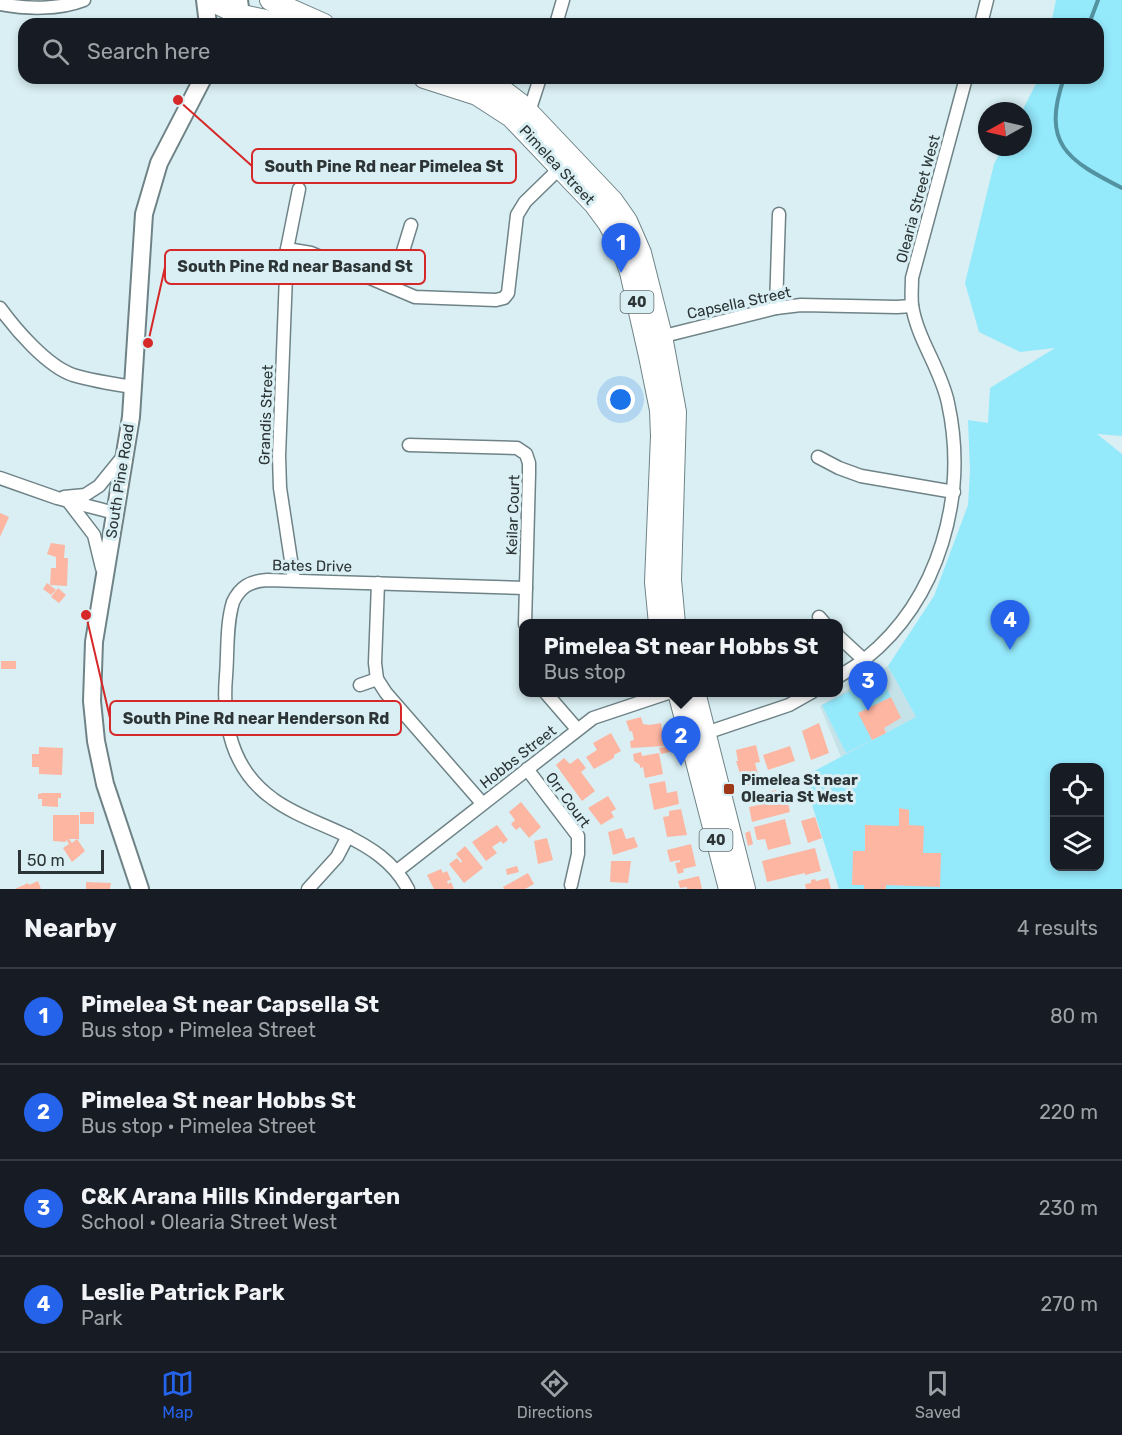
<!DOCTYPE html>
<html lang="en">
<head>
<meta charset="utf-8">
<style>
  body { margin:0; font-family:Rubik,sans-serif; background:#20242c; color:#f1f3f6 }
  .controls { position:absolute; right:18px; bottom:18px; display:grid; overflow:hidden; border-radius:12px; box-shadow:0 3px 9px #0003 }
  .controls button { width:54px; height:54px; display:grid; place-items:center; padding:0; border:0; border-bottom:2px solid #363941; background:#171b24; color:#f1f3f6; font:30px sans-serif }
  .compass { position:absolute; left:978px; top:102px; width:54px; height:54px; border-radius:50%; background:#171b24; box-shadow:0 3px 9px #0003; rotate:262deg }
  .scale { position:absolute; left:18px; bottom:15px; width:86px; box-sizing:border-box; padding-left:6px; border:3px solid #2c3436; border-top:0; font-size:16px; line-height:21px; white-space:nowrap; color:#2c3436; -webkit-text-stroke:4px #d9eff3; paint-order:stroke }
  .you { position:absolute; left:621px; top:400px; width:21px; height:21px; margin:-15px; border:4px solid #fff; border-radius:50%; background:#1a73e8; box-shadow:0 0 0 9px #1a73e833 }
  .badge { display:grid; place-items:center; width:39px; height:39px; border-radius:50%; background:#2563eb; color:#fff; font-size:20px; font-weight:700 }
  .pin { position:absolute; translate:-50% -50px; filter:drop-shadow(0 2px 3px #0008) }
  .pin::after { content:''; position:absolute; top:32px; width:21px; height:18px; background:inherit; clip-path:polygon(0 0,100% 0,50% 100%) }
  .popup { position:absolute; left:519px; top:619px; width:324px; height:78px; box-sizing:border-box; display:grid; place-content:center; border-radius:12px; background:#171b24; filter:drop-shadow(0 2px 4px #0005); font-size:20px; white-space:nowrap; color:#9ea1a6 }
  .popup b { font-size:22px; color:#f1f3f6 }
  .popup::after { content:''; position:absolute; left:50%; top:100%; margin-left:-12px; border:12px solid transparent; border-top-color:#171b24 }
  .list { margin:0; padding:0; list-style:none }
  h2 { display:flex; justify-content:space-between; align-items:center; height:78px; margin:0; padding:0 24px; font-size:26px }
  h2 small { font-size:20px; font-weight:400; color:#9ea1a6 }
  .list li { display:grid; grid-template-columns:39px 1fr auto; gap:18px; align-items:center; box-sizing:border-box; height:96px; padding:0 24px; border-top:2px solid #363941 }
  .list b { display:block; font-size:22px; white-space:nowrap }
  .list p { margin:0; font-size:20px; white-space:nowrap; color:#9ea1a6 }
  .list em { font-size:20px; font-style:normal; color:#9ea1a6 }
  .icon { flex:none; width:33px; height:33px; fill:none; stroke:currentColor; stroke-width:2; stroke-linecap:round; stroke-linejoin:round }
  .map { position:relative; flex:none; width:1122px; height:889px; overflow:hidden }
  .search { position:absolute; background:#171b24; box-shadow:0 3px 9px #0003; left:18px; right:18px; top:18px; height:66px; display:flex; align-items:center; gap:15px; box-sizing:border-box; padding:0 21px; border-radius:18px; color:#9ea1a6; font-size:22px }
  .sheet { height:462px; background:#171b24 }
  nav { display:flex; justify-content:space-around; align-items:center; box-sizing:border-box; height:84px; border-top:2px solid #363941; background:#171b24; font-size:16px; color:#9ea1a6 }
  nav a { display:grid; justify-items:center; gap:3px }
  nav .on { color:#2563eb }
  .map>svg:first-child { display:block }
</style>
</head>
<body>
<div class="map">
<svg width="1122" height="889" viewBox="0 0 1122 889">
  <rect width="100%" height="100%" fill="#d9eff3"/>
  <polygon fill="#c4e2e8" points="888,666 916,717 841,757 820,706"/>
  <g fill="#94e9fb" fill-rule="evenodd">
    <path d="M1056 0H1122V436L1097 434 1122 454V889H839L803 777 916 717 888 666 934 596 968 505 970 471 968 420 988 423 990 388 1055 348 1020 352 979 332 965 283 994 164 1003 147H1023L1022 111 1039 78H1098V24H1051ZM1054 768H1100V866H1054Z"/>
    <polygon points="880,676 891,697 859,713 872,740 846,753 822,705"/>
  </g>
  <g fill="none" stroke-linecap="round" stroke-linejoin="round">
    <g stroke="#5392a0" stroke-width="4">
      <polyline points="1089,24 1098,0"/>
      <path d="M1064 78C1041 144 1067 160 1122 188"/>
    </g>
  </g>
  <g fill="#fdb6a2">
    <polygon points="0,513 9,517 0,537"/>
    <polygon points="51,543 65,545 64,558 68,558 67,586 50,585 51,568 56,568 56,557 47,554"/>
    <polygon points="47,583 56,590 51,595 43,589"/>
    <polygon points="58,588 66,595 59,603 51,597"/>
    <rect x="1" y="661" width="15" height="8"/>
    <polygon points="891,697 901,718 884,728 886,733 872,740 858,713"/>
    <polygon points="641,717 643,724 649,725 661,723 664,746 631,748 630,741 634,740 632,731 630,732 626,721"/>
    <polygon points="819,723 829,753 811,760 802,731"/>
    <polygon points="611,733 621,751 614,755 614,758 594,769 586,757 597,750 593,743"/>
    <polygon points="756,745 760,762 755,763 760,782 744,786 736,761 738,761 736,750"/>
    <polygon points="669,746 670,752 661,754 659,748"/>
    <polygon points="790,746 795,761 768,770 763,755"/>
    <polygon points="39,747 63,748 62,775 39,774 39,767 32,767 32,754 39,754"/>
    <polygon points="641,752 642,756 659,753 663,774 645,778 643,767 640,768 640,765 634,761 633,754"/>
    <polygon points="564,758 570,764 578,758 586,768 581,772 595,791 582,801 556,765"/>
    <polygon points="665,781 667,793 677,791 679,804 654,810 649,784"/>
    <polygon points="776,790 778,800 787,798 790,812 752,822 749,807 763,804 760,794"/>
    <polygon points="43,793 61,793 61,798 58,798 58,807 42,806 42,799 38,799 38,794"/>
    <polygon points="608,796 616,809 611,812 614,817 601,825 588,808"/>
    <polygon points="521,802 541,827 529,838 520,827 516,830 511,824 515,820 509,812"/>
    <polygon points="899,808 909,810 909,825 924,826 923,853 941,853 940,887 886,885 886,889 864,889 864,885 852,885 853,851 865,851 865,825 899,826"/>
    <polygon points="681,809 687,835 667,837 663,817 669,816 669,811"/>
    <rect x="80" y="812" width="14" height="12"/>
    <polygon points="53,815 79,815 79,839 69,839 72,843 77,839 85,851 72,862 63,848 69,844 66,839 66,842 53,841"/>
    <polygon points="815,817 822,838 808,843 801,821"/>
    <polygon points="785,819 791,844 768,850 765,839 757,840 754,827"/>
    <polygon points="497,825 508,840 503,844 501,841 492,847 497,853 486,861 472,842"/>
    <polygon points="622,828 626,839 634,837 638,847 613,855 608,832"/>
    <polygon points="750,831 753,844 748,846 745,833"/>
    <polygon points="547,838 553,860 538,864 534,841"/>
    <polygon points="691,844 696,866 683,869 684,872 678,874 675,863 680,862 680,860 670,862 667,850"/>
    <polygon points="465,846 483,868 464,883 449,864 457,858 461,863 462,861 456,854"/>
    <polygon points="815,848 821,871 805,875 805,873 767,882 762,861"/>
    <polygon points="611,861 631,861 628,883 610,882"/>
    <polygon points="517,866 519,872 507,875 506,869"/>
    <polygon points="441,869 443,873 447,871 451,880 447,881 448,884 451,882 454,889 434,889 427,875"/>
    <polygon points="528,873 534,884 525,889 504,889 503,887"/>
    <polygon points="699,876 702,889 687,889 687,887 680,888 678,881"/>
    <polygon points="828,878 831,889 806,889 805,884 811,883 811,880 815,879 816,881"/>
    <polygon points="38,881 41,889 15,889 28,883 29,885"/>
    <polygon points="86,882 111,883 110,889 86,889"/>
  </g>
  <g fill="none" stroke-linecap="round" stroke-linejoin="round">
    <defs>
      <g id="minor">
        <path d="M0 4C26 9 59 10 84 0"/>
        <polyline points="556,24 563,0"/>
        <polyline points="981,24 987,0"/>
        <polyline points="529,112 540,78"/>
        <polyline points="287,249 311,253 415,297 496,300 504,298 508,293 517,215 525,202 563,165"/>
        <polyline points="392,287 411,225"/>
        <path d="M0 308C16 330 47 366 73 375 93 381 113 384 133 387"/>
        <polyline points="776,308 779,214"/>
        <polyline points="656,338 776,308 801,305 897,307 912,306"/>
        <polyline points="409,445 517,448 526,454 529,463 529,474 525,624"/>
        <polyline points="818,457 839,468 861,476 954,492"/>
        <polyline points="0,478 57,498 115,513"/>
        <polyline points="64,497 85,495 99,486 125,454"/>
        <polyline points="68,501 94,535 102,568"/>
        <polyline points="294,580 280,488 279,456 287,249 299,189"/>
        <polyline points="378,583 375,663 377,679 386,693 482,803"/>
        <polyline points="819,617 825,624"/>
        <polyline points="838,636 864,660"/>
        <path d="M838 677C847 671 857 666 865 659 940 599 968 495 948 403 941 369 917 339 912 305 911 296 912 287 912 278L966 78"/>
        <polyline points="360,685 377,679"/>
        <polyline points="545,692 577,729"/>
        <polyline points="700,735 789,705 812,692"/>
        <polyline points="527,769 578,836 578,854 571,885"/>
        <polyline points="397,871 593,718 671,692"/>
        <polyline points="308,889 337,857 348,836"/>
        <path d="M408 889C394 862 370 847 343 834 320 823 293 814 273 799 232 770 222 723 226 676 228 652 226 625 233 602 240 587 250 581 267 580L526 588"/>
      </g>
      <g id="tertiary">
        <polyline points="205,0 208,24"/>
        <polyline points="234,24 240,8 239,0"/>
        <polyline points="140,889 105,784 96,741 92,701 94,642 131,417 144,214 159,163 203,78"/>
      </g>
      <g id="primary">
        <polyline points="209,0 238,14 284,24"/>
        <polyline points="270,0 324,24"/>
        <polyline points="424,78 477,95 511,117 594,204 608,223 622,249 630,272 649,356 660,410 661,436 655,582 659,624"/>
        <polyline points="477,78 500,88 521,104 613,201 627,221 641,253 662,336 676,412 671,580 675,624"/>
        <polyline points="678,692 729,889"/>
        <polyline points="695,692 745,889"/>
      </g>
    </defs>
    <use href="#minor" stroke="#6f8387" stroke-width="15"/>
    <use href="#tertiary" stroke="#6f8387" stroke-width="20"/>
    <use href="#primary" stroke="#6f8387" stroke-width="22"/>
    <use href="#minor" stroke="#fff" stroke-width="12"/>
    <use href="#tertiary" stroke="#fff" stroke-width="16"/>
    <use href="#primary" stroke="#fff" stroke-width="20"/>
  </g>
  <rect fill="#9f3719" stroke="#d9eff3" stroke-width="2" x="723" y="783" width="12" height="12" rx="3"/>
  <g text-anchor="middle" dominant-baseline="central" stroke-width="6" stroke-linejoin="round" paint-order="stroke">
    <g fill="#d9eff3" stroke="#606c6f" stroke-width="1.5">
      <rect x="620.5" y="291" width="33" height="22" rx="4.5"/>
      <rect x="699.5" y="829" width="33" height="22" rx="4.5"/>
    </g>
    <g font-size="14" font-weight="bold" fill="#2c3436">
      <text x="637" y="302">40</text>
      <text x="716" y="840">40</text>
    </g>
    <g font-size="15" fill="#2c3436" stroke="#d9eff3">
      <text transform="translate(557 165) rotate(47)">Pimelea Street</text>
      <text transform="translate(918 199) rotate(-75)">Olearia Street West</text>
      <text transform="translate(739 303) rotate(-12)">Capsella Street</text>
      <text transform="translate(266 415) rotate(-88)">Grandis Street</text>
      <text transform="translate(120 481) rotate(-81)">South Pine Road</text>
      <text transform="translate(513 515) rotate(-88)">Keilar Court</text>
      <text transform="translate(312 566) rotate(1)">Bates Drive</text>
      <text transform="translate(518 757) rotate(-38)">Hobbs Street</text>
      <text transform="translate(568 800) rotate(54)">Orr Court</text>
    </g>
    <g font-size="15" font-weight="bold" fill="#2c3436" stroke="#d9eff3" text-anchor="start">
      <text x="741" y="780">Pimelea St near<tspan x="741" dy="17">Olearia St West</tspan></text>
    </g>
  </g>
  <path fill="none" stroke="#d62828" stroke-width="2" d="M178 100L252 166M148 343L165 267M86 615L110 718"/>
  <g fill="#d62828" stroke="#d9eff3" stroke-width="2">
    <circle cx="178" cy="100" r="6"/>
    <circle cx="148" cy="343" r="6"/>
    <circle cx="86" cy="615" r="6"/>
  </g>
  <g fill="#d9eff3" stroke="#d62828" stroke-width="2">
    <rect x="252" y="149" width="264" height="34" rx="6"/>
    <rect x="165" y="250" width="260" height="34" rx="6"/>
    <rect x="110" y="701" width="291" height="34" rx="6"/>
  </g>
  <g font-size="16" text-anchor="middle" font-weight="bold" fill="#2c3436">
    <text x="384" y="172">South Pine Rd near Pimelea St</text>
    <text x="295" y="272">South Pine Rd near Basand St</text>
    <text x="256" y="724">South Pine Rd near Henderson Rd</text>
  </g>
</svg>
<div class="controls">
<button><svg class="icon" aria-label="locate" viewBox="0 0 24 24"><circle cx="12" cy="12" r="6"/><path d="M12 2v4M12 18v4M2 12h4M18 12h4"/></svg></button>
<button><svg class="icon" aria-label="layers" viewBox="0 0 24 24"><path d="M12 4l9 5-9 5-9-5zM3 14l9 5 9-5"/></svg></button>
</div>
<svg class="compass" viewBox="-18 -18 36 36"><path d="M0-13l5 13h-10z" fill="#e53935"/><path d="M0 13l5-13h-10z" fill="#9ea1a6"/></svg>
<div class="scale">50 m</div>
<div class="you"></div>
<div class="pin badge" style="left:621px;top:273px">1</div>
<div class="pin badge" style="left:681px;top:766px">2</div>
<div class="popup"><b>Pimelea St near Hobbs St</b>Bus stop</div>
<div class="pin badge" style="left:868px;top:711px">3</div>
<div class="pin badge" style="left:1010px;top:650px">4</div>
<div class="search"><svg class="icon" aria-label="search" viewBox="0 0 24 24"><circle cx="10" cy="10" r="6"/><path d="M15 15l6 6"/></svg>Search here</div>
</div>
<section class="sheet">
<h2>Nearby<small>4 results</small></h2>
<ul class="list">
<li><span class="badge">1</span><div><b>Pimelea St near Capsella St</b><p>Bus stop · Pimelea Street</p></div><em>80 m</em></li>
<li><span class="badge">2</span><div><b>Pimelea St near Hobbs St</b><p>Bus stop · Pimelea Street</p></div><em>220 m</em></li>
<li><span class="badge">3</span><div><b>C&amp;K Arana Hills Kindergarten</b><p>School · Olearia Street West</p></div><em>230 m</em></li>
<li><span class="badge">4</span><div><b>Leslie Patrick Park</b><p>Park</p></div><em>270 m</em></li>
</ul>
</section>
<nav>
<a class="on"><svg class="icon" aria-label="map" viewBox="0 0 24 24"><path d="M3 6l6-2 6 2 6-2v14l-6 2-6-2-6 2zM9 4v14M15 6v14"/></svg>Map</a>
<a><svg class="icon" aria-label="directions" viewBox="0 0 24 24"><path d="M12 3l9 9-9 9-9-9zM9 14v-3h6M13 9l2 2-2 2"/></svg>Directions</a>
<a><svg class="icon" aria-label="saved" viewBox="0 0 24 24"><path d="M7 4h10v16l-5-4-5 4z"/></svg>Saved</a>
</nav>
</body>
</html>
